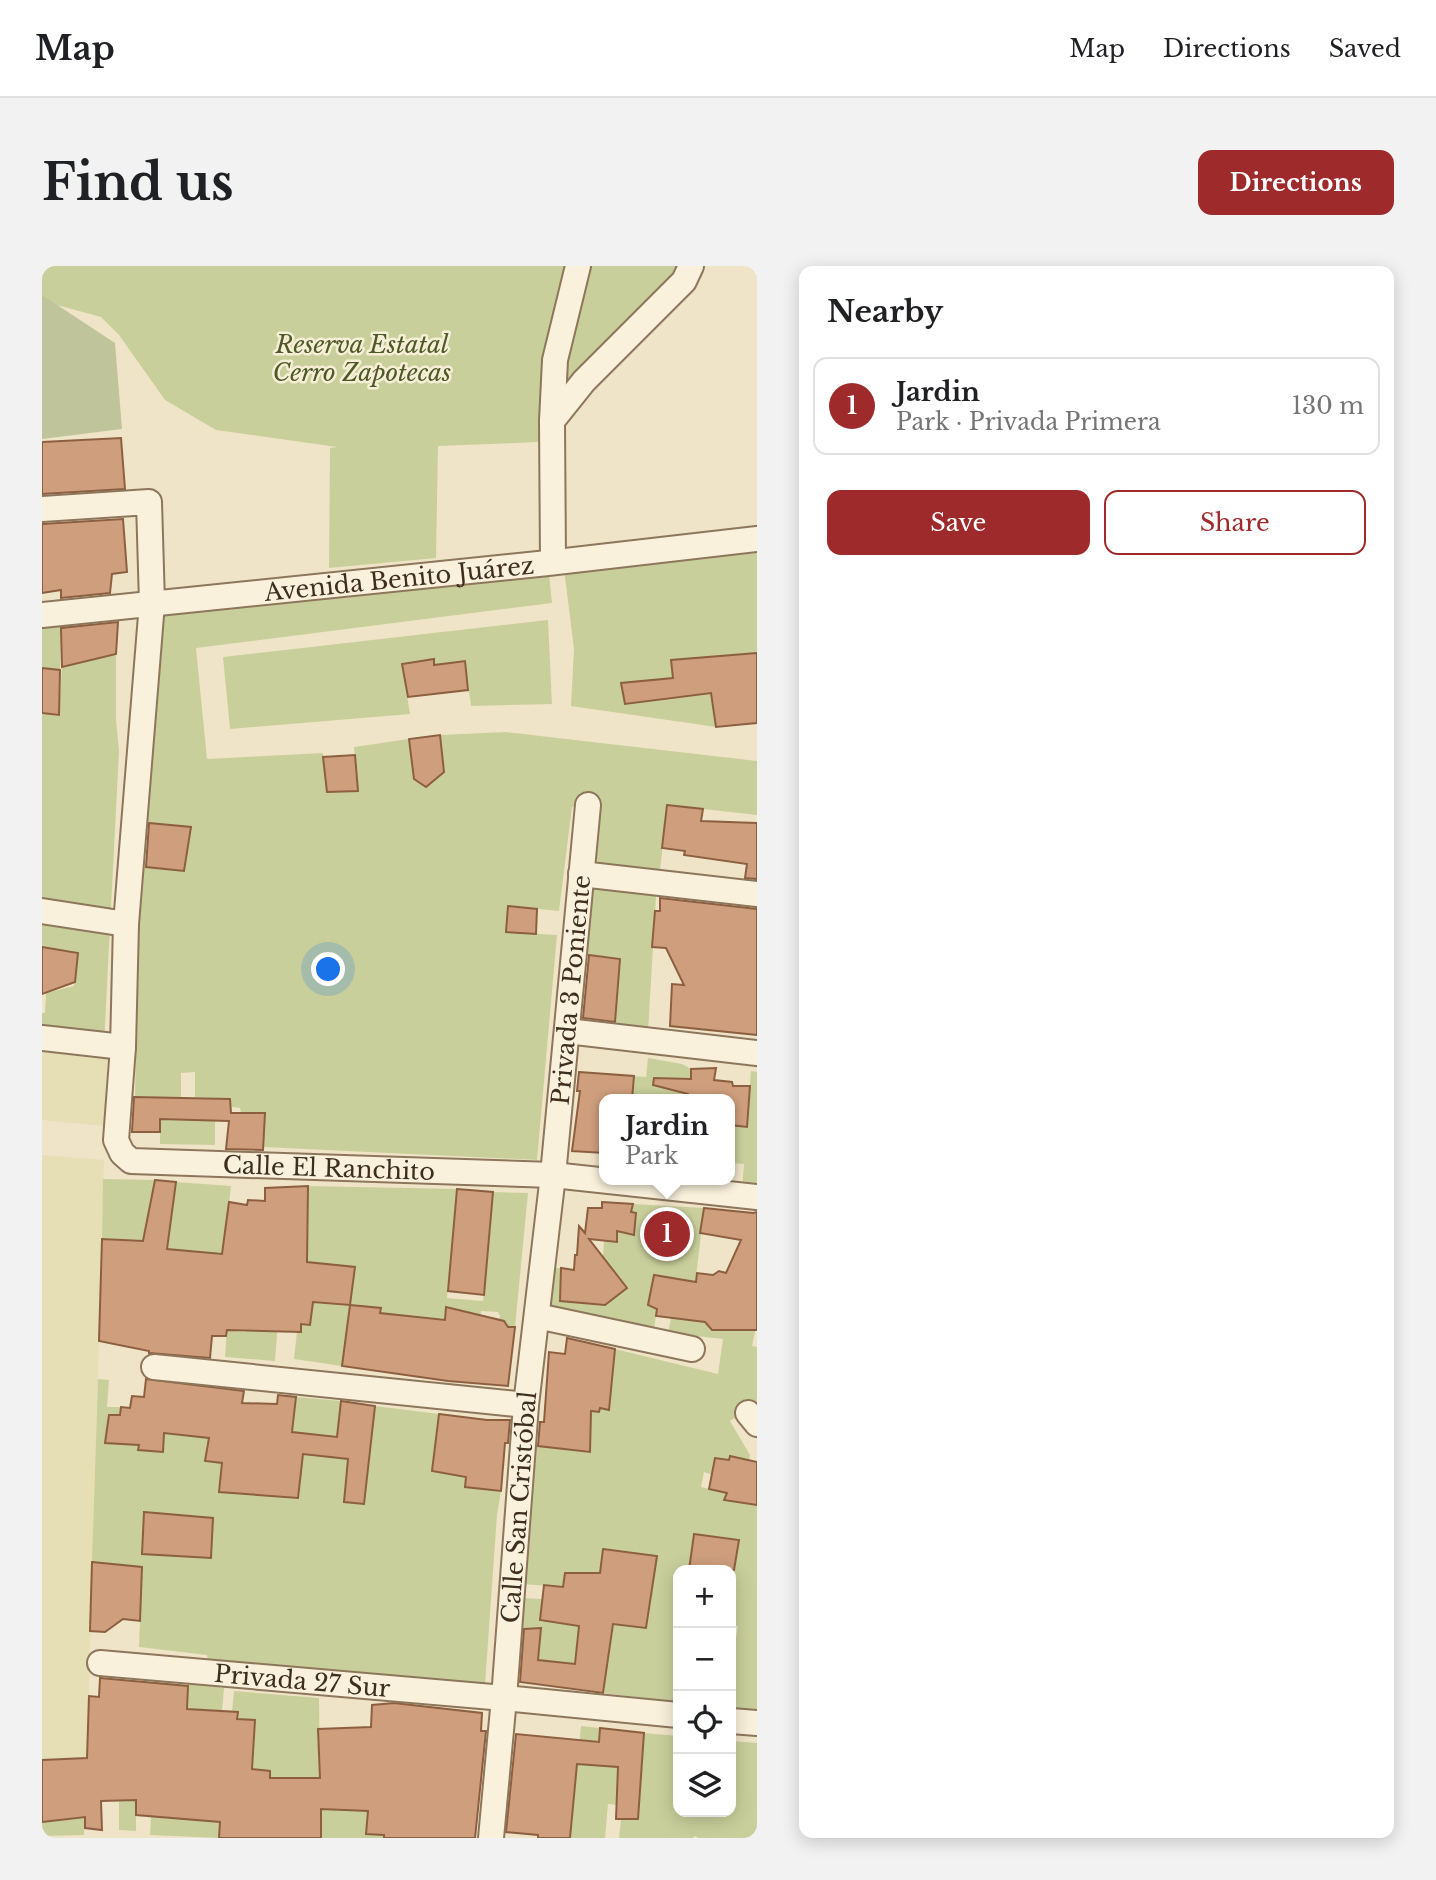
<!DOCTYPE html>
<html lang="en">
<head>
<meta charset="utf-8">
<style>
  body { margin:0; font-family:"Libre Baskerville",serif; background:#f2f2f2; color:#202124 }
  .controls { position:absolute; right:21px; bottom:21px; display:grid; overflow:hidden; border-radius:14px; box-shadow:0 4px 18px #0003 }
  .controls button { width:63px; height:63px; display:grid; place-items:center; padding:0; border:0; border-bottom:2px solid #e0e0e0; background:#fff; color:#202124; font:35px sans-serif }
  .you { position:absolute; left:287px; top:704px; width:24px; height:24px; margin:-18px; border:5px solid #fff; border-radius:50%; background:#1a73e8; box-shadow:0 0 0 10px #1a73e833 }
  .badge { display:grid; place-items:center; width:46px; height:46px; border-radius:50%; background:#9e2a2b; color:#fff; font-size:23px; font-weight:700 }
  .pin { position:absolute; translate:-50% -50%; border:4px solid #fff; box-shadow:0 2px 7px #0006 }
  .popup { position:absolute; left:557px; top:828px; width:136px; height:91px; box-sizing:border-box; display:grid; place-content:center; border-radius:14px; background:#fff; filter:drop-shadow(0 2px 5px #0005); font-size:23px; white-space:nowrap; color:#757577 }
  .popup b { font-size:26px; color:#202124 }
  .popup::after { content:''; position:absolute; left:50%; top:100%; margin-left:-14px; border:14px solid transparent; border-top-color:#fff }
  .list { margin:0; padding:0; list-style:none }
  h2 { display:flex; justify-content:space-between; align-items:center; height:91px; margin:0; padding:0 28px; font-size:30px }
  h2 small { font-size:23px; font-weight:400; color:#757577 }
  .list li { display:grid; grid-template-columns:46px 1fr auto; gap:21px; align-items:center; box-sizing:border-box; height:98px; margin:0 14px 14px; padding:0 14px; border:2px solid #e0e0e0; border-radius:14px }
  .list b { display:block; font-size:26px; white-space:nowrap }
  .list p { margin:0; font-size:23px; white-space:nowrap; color:#757577 }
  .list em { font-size:23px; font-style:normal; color:#757577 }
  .actions { display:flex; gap:14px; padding:21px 28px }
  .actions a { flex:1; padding:16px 0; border:2px solid #9e2a2b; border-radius:14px; text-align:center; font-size:24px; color:#9e2a2b }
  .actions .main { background:#9e2a2b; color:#fff }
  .icon { flex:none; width:38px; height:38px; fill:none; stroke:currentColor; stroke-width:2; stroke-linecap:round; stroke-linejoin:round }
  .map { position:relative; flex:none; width:715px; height:1572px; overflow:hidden; border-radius:14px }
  header { display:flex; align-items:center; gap:42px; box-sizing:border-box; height:98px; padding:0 35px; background:#fff; border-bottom:2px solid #e0e0e0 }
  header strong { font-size:33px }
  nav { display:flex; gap:38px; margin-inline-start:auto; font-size:24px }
  .intro { display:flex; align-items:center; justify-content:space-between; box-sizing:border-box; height:168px; padding:0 42px }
  h1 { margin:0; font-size:49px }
  .button { padding:18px 32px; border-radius:14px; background:#9e2a2b; color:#fff; font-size:24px; font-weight:700 }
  main { display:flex; gap:42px; padding:0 42px }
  aside { flex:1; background:#fff; border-radius:14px; box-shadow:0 4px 18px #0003 }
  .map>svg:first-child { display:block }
</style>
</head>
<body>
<header>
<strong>Map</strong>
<nav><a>Map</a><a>Directions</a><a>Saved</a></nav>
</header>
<div class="intro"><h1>Find us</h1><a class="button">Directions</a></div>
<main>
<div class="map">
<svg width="715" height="1572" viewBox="0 0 715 1572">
  <rect width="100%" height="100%" fill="#f0e4c8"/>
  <g fill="#e6deb5">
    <polygon points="0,786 66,793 62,860 0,854"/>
    <polygon points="0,889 62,894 45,1492 0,1494"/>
  </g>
  <g fill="#c9cf9b" fill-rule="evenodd">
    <polygon points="0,0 640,0 634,20 497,176 396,180 394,292 287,302 288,182 295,181 174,164 123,134 77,69 59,51 0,35"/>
    <polygon points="715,285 715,391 629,394 631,412 579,417 669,427 674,461 529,440 532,383 522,303"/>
    <polygon points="506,297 510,337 154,382 165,493 281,487 285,526 316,524 312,481 367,473 372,513 384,521 402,506 398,469 464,466 715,495 715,549 625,539 618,605 557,600 553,588 556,540 530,541 517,645 466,640 464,666 515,669 495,894 221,881 223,847 199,847 198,842 189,841 188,833 153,831 153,806 139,807 139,831 93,831 98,601 141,604 149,561 102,557 114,342"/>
    <polygon points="506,354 510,438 429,440 423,396 392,399 391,393 360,399 368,448 188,463 181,391"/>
    <polygon points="19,357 18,404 0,402 0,359"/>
    <polygon points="74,388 74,453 77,485 62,779 0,772 0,747 3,747 4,727 32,720 35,689 0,685 0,447 17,448 20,401"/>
    <polygon points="552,622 614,630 606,766 572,761 578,693 543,689"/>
    <polygon points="606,792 640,798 649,803 649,813 643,813 643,827 646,828 646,833 590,833 592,810 604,811"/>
    <polygon points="709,805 715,806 715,925 700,923 702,898 688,897 688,848 697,849 696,860 705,860"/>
    <polygon points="118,853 173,854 173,879 118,878"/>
    <polygon points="61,913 113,914 101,975 60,973"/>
    <path d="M134 916 189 920 182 980 265 995 266 981 219 977 265 950 266 920 415 923 409 990 445 995 451 926 486 927 473 1061H460L456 1057 458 1050 456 1046 439 1045 438 1055 402 1063 398 1114 367 1109 375 1051 338 1047V1042L309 1039 300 1100 252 1093 255 1066 259 1065V1058H268L269 1047 239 1016 233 1095 183 1091 185 1064 204 1066 209 1009 177 988 142 984 139 1033 110 975 126 976ZM313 1002 308 1039 290 1038V1020ZM407 1012 443 1016 441 1035 405 1032Z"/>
    <polygon points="591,938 662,942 649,1054 715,1056 710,1080 715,1081 715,1147 710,1139 688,1155 708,1189 707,1194 688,1190 687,1194 670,1209 662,1206 659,1221 685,1227 683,1234 715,1239 715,1444 689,1442 689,1389 691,1389 696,1360 689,1359 689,1320 696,1274 653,1268 647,1304 636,1304 636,1436 561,1427 572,1358 604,1362 615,1290 597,1287 596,1299 578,1307 582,1285 562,1283 558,1307 523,1307 521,1321 480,1318 491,1180 548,1186 517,1147 502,1146 504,1126 537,1144 557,1146 573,1083 676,1108 681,1073 626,1067 637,1013 612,1009 606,1039 615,1043 612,1063 507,1041 512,1002 519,1002 518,1035 555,1039 560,1034 564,1038 585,1021 561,991 562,974 575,976 575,965 592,969 594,947 589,946"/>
    <path d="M56 1113 67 1114 65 1141H79L78 1149 97 1179 96 1184 120 1186 122 1166 146 1161 145 1170 167 1172 163 1195 180 1197 222 1229 256 1232 262 1168 250 1166 254 1131 299 1135 293 1191 306 1193 302 1236 322 1237 333 1140 397 1148 390 1205 424 1211 423 1221 459 1225 455 1249 443 1419 166 1395 165 1389 97 1381 100 1301 50 1296ZM102 1247 170 1252 169 1292 101 1288Z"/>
    <polygon points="479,1332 500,1333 537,1360 533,1398 496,1394 498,1370 486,1370 486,1363 477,1363"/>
    <polygon points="112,1415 131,1416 131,1465 178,1551 177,1572 108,1569 112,1495 99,1467 46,1464 46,1450 111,1454"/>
    <polygon points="146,1417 182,1422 180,1446 145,1443"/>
    <polygon points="192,1425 277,1432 278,1509 274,1542 326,1545 329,1513 395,1460 439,1465 437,1488 342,1572 279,1572 229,1540 228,1505 210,1503 212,1454 195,1453 190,1446"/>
    <polygon points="539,1460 558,1462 556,1499 576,1501 599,1510 602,1467 636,1470 636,1546 689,1546 689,1475 715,1477 715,1572 656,1572 653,1570 651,1572 577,1572 579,1553 595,1553 596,1541 566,1538 563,1572 528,1572"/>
    <polygon points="45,1492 42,1569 0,1570 0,1556 11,1555 14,1493"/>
    <polygon points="77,1534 94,1534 94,1565 77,1564"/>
  </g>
  <polygon fill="#bfc49a" points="0,29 73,77 80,163 0,173"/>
  <g fill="#cf9f7d" stroke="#8d5f41" stroke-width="2">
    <polygon points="79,172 83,223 0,228 0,176"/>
    <polygon points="81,253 85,306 70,308 68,327 19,332 19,324 0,327 0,258"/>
    <polygon points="76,356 74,388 20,401 19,362"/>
    <polygon points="715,387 715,457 674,461 669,427 583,438 579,417 631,412 629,394"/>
    <polygon points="392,393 392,399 423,395 426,424 366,431 360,398"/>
    <polygon points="0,402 18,404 17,449 0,447"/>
    <polygon points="398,469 402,506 384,521 372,513 367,473"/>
    <polygon points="313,489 316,525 285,526 281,491"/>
    <polygon points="625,539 661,543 659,555 715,557 715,613 703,612 705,598 642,589 643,585 620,582"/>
    <polygon points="107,557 149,561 142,605 104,601"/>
    <polygon points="618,632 715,643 715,769 628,760 630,718 642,719 624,682 610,681 613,645 618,645"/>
    <polygon points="466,640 495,643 494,668 464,666"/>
    <polygon points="0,681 36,687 33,716 0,728"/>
    <polygon points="547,689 578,693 573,756 541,752"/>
    <polygon points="674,802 672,814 690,816 691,820 708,820 705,861 688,859 688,833 646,833 646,828 611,819 612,812 649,813 649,803"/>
    <polygon points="537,806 592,810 590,833 562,833 562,887 530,885 538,825 535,825"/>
    <polygon points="92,831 188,833 189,847 223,847 221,884 184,883 187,855 118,853 118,866 90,866"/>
    <polygon points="113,914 134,916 125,983 180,988 187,936 205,939 206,934 223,935 223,922 266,920 265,996 313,1001 308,1039 271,1036 268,1059 259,1058 259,1066 185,1064 184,1070 170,1070 168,1092 107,1087 107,1085 57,1075 60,973 101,975"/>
    <polygon points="415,923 451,926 442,1029 406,1025"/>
    <polygon points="560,936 591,938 589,946 594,947 592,969 575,965 575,976 547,973 585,1022 563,1039 518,1035 519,1002 532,1004 533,989 535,989 537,960 543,967 546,942 560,942"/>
    <polygon points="662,942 711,947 715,946 715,1064 670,1064 663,1056 614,1050 615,1043 606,1039 612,1009 654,1016 655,1007 671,1009 677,1005 684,1007 699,974 658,967"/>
    <polygon points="308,1039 339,1042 338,1047 403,1054 404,1041 462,1055 466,1061 473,1061 466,1120 406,1115 300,1100"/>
    <polygon points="525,1072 573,1083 567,1144 558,1142 557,1146 549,1145 548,1186 496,1180 498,1156 502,1156 507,1086 523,1088"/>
    <polygon points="104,1113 202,1125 200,1137 235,1138 236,1129 254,1131 250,1166 295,1171 299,1135 333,1140 322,1238 302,1236 306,1193 261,1188 256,1232 177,1226 180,1197 163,1195 167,1172 122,1167 121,1186 96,1184 97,1179 63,1177 67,1149 78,1149 79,1141 88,1142 90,1130 102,1131"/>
    <polygon points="397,1148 445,1154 468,1154 466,1177 463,1177 459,1225 423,1221 424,1211 390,1205"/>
    <polygon points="688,1190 715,1196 715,1239 682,1234 685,1227 667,1223 673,1192 687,1194"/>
    <polygon points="102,1246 171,1252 169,1292 100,1288"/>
    <polygon points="652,1268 697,1274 692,1304 647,1304"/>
    <polygon points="561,1283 615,1290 604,1362 571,1358 561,1427 478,1416 482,1363 499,1362 496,1394 533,1398 537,1360 498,1354 502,1319 521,1321 523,1307 558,1307"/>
    <polygon points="50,1296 100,1301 98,1355 81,1353 63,1366 48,1365"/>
    <polygon points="58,1412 146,1420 145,1443 196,1446 195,1453 213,1454 210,1503 228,1505 228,1512 278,1512 276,1463 329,1461 330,1439 352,1437 440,1447 439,1465 444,1465 433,1572 342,1572 342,1569 324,1568 326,1545 279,1543 279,1572 177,1572 178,1556 94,1549 94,1534 59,1535 60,1564 43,1562 43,1551 0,1556 0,1494 45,1492 47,1430 57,1431"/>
    <polygon points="558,1462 602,1467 596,1553 574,1553 576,1501 535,1498 528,1572 496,1572 496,1569 464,1566 474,1468 557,1476"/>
  </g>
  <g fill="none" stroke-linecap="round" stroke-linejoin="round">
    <defs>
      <g id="minor">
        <polyline points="510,155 542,115 642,15 649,0"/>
        <path id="s1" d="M0 243 107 236 110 337 84 658 81 781 74 874 80 887 89 895 511 909 715 931"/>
        <polyline points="511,296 510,155 513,94 536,0"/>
        <path id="s2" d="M0 349 506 297 715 273"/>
        <polyline points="539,608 715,628"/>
        <polyline points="0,645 84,658"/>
        <polyline points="525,765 715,787"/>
        <polyline points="0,772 81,781"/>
        <polyline points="495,1050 650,1083"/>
        <polyline points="112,1101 484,1139"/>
        <polyline points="706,1147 715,1158"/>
        <path id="s3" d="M58 1397 462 1432 636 1449"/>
        <polyline points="689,1455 715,1457"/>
        <path id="s4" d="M449 1572 462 1432 484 1139 511 909 546 539"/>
      </g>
    </defs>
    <use href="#minor" stroke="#8d765c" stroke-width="28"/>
    <use href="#minor" stroke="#faf1dc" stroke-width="24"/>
  </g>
  <g text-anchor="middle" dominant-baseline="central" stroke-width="5" stroke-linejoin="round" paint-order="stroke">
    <g font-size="24" font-style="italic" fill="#4d5a26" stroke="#f7eed8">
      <text x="320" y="78">Reserva Estatal<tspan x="320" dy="28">Cerro Zapotecas</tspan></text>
    </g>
    <g font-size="24" fill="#3d2e20" stroke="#f7eed8">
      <text stroke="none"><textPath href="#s2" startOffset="359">Avenida Benito Juárez</textPath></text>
      <text stroke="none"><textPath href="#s4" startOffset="852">Privada 3 Poniente</textPath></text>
      <text stroke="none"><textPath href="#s1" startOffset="971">Calle El Ranchito</textPath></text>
      <text stroke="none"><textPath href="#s4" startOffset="332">Calle San Cristóbal</textPath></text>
      <text stroke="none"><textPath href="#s3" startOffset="203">Privada 27 Sur</textPath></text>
    </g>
  </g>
</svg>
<div class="controls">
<button>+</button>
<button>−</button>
<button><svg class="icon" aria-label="locate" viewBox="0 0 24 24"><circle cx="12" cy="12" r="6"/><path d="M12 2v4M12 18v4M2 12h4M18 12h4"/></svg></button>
<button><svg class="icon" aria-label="layers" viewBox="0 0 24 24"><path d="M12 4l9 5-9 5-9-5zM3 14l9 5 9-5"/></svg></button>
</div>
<div class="you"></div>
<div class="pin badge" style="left:625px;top:968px">1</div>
<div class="popup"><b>Jardin</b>Park</div>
</div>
<aside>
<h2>Nearby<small></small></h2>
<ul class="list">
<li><span class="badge">1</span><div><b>Jardin</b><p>Park · Privada Primera</p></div><em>130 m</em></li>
</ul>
<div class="actions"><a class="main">Save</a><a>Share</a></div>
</aside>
</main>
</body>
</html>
